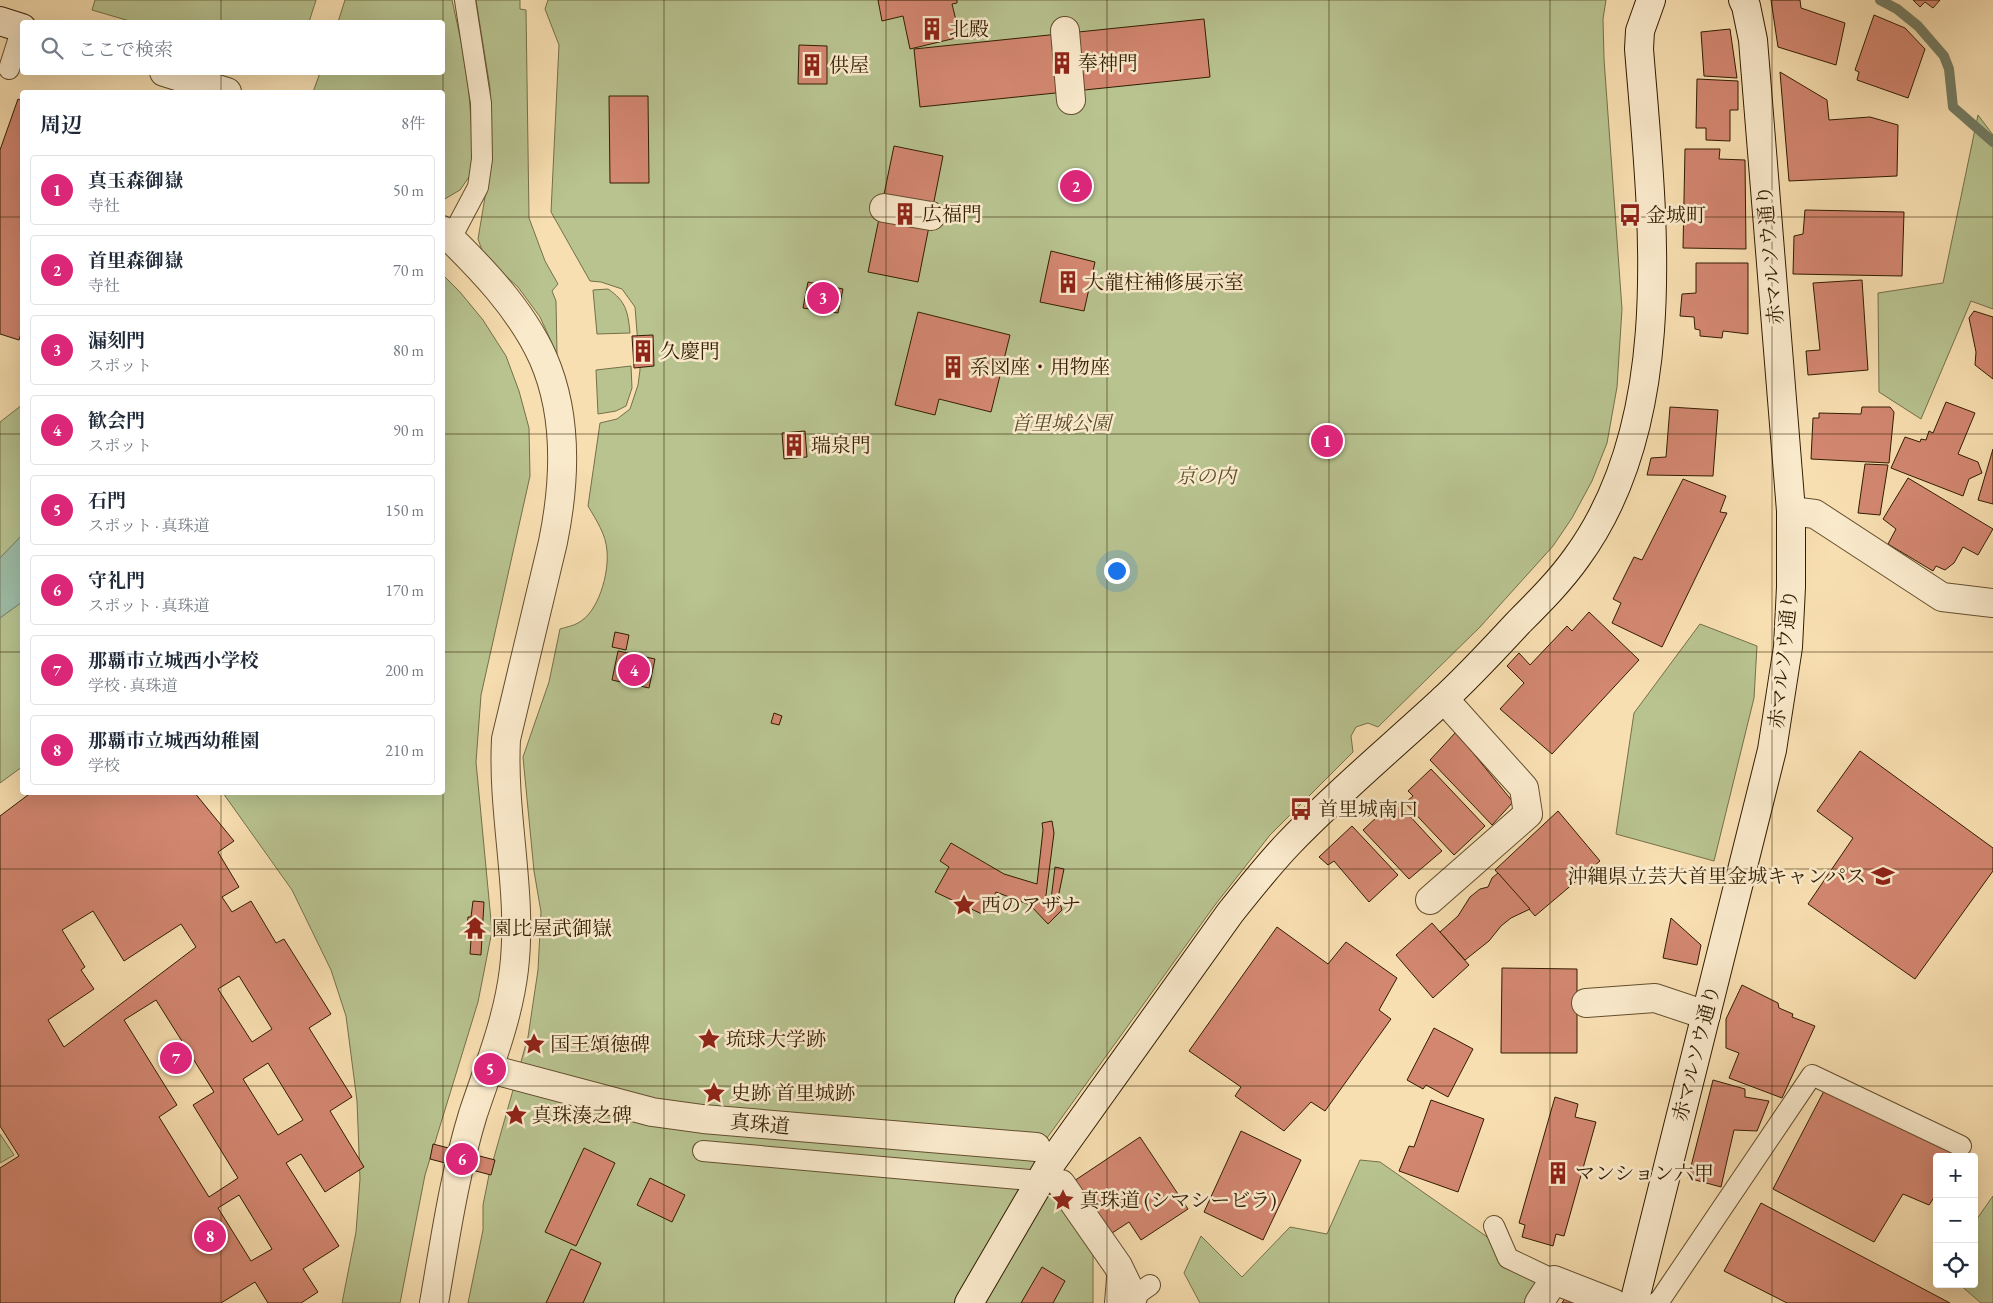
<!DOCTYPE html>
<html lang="ja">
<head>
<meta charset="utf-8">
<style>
  body { margin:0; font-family:"EB Garamond","Noto Serif JP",serif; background:#f2f2f3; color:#1f2937 }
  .controls { position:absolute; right:15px; bottom:15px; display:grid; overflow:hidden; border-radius:5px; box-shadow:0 5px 20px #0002 }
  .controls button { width:45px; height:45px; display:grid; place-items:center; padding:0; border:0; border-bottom:1px solid #e0e1e3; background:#fff; color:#1f2937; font:25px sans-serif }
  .you { position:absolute; left:1116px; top:570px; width:18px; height:18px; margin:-12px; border:4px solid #fff; border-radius:50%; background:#1a73e8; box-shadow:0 0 0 8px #1a73e833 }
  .badge { display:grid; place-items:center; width:32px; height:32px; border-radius:50%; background:#db2777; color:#fff; font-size:16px; font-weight:700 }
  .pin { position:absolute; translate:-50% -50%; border:2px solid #fff; box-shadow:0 1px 5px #0006 }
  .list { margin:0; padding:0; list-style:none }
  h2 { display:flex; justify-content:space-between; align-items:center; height:65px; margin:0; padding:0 20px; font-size:21px }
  h2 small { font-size:16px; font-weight:400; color:#747a83 }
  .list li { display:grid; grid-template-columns:32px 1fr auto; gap:15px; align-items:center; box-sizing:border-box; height:70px; margin:0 10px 10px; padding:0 10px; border:1px solid #e0e1e3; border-radius:5px }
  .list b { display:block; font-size:19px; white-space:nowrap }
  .list p { margin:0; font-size:16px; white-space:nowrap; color:#747a83 }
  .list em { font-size:16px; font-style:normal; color:#747a83 }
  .icon { flex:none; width:28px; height:28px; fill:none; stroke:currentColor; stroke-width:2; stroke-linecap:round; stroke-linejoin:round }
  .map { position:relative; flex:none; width:1993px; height:1303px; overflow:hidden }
  .search { position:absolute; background:#fff; box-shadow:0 5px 20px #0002; left:20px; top:20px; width:425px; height:55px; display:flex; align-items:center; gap:12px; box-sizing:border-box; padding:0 18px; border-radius:5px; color:#747a83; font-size:19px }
  .panel { position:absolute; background:#fff; box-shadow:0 5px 20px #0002; left:20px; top:90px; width:425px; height:705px; border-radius:5px }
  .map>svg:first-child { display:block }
</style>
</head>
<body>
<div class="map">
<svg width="1993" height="1303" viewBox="0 0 1993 1303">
  <rect width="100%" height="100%" fill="#f8dfb1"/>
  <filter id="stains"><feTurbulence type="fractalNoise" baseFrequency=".004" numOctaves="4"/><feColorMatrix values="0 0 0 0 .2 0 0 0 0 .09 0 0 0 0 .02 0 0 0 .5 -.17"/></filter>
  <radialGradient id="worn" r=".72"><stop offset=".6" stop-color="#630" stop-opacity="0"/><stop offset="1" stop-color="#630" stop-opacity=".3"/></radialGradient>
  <g fill="#b8c390" stroke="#757048">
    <polygon points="95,0 316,0 309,22 133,22 92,10"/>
    <polygon points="345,0 452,0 467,68 473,145 471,174 460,190 443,200 442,92 313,92 320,73 442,72 442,22 338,22"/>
    <polygon points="476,0 520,0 520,9 526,10 529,218 545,261 558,284 552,291 556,301 557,354 540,317 518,287 484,256 478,239 491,161 490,88"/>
    <path d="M548 0H1606L1603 19 1604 59 1622 309 1617 387 1607 443 1592 481 1572 518 1553 546 1480 627 1378 727 1368 723 1356 727 1351 736 1353 752 1270 835 1215 905 1034 1156 1093 1252V1303H468L483 1230V1205L489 1175 528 1037 538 970 541 912 534 871 523 757 549 682 560 629C566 627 573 626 578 623 599 612 609 573 607 551 606 534 596 520 588 506L600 423 617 419 630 409 638 385 640 370 635 307 622 289 601 282 590 281 551 212 559 45 545 9Z"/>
    <polygon points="1978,115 1993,135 1993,309 1971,301 1921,419 1879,392 1878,293 1943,283"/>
    <polygon points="443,275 460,292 483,320 506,356 519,391 529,428 530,476 481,695 476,762 492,931 478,1002 425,1175 400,1303 342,1303 356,1232 360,1179 357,1101 346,1016 331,970 292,890 223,793 442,792"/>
    <path d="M608 289C626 301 628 312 630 333L597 334 593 290Z"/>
    <polygon points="631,366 632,388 626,406 616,411 598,414 596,370"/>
    <polygon points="22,405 22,767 0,783 0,422"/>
    <polygon points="1700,624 1757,646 1754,698 1714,861 1616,834 1634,713"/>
    <polygon points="0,1134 14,1155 0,1163"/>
    <polygon points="1360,1160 1380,1162 1546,1278 1530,1303 1200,1303 1184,1273 1201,1236 1242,1277 1290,1227 1327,1234"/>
    <polygon points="1993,1196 1993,1303 1981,1303 1959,1284 1974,1284 1974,1223"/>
  </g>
  <polygon fill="#9ebda8" stroke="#737d65" points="22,535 22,602 0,618 0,558"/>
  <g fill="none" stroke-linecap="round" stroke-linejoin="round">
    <polyline stroke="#737d65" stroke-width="10" points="1880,0 1897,9 1918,26 1944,56 1949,69 1953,107 1993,142"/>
  </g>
  <g fill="#d38771" stroke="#321d01" fill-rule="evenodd">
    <polygon points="878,0 957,0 957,3 952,4 960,37 910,49 903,16 882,21"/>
    <polygon points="1771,0 1800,0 1801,8 1845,23 1836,65 1778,47"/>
    <polygon points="1913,0 1940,0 1933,8 1925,2 1920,7"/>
    <polygon points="1874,15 1905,28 1925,49 1908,98 1857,80 1859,72 1855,70"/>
    <polygon points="1204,19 1210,77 920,107 914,49"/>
    <polygon points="1730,29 1737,78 1704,76 1701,32"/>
    <polygon points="799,45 827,46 827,84 798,84"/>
    <polygon points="1780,72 1827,100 1829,120 1870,117 1898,125 1897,176 1789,181"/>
    <polygon points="1697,79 1738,81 1738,110 1730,110 1730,141 1706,140 1706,128 1696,128"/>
    <polygon points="609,96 648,96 649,183 610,183"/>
    <polygon points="18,99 22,101 22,330 19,340 0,334 0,150"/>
    <polygon points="894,146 943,156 918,282 868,272"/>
    <polygon points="1685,149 1720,149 1719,159 1745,160 1746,249 1683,248"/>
    <polygon points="1805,210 1904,212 1902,276 1793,274 1794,236 1803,234"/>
    <polygon points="1051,251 1095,262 1084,311 1040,302"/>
    <polygon points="1696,263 1748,263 1748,334 1723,331 1722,338 1700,336 1700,330 1695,329 1694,317 1680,316 1682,294 1696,293"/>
    <polygon points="1862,280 1868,370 1808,375 1806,351 1820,350 1813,283"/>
    <polygon points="808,282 843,289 838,313 803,308"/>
    <polygon points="1974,311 1993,317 1993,379 1975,365 1976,352 1969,318"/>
    <polygon points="918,312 1010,335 991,412 939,399 935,415 895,405"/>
    <polygon points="653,335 654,366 634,368 632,336"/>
    <polygon points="1946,402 1975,413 1958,454 1978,462 1982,473 1969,479 1963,496 1891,468 1905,437 1920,442 1921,439 1926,440 1929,431 1933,433"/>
    <polygon points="1670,407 1718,410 1713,476 1647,475 1651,458 1666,457"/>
    <polygon points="1862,407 1890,407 1894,412 1889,463 1811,459 1813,418 1819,418 1819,413 1861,414"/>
    <polygon points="805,431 807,457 784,459 782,433"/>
    <polygon points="1993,449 1993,504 1978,500"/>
    <polygon points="1865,464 1888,465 1880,515 1858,513"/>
    <polygon points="1908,478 1993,529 1978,555 1963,547 1954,563 1945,570 1936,566 1933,571 1888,544 1896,529 1883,519"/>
    <polygon points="1683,479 1726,496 1720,512 1727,513 1662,647 1612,623 1621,603 1613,599 1634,557 1642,560"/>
    <polygon points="1589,612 1639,660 1552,754 1500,709 1524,683 1507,666 1519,653 1530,665 1567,626 1572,631"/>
    <polygon points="615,632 629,635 626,650 612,647"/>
    <polygon points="618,651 655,659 649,688 612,680"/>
    <polygon points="774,713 782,716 779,725 771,723"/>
    <polygon points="1456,732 1513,802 1492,825 1430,760"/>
    <polygon points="1860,751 1993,848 1993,871 1915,979 1808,904 1853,838 1817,811"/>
    <polygon points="1431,769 1485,826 1454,855 1405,803 1413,796 1408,791"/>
    <path d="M32 792H164L166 795 169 792H194L234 841 218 852 239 887 222 897 232 912 251 901 276 943 284 939 331 1014 309 1028 352 1097 330 1111 364 1167 325 1192 301 1154 286 1163 339 1246 303 1269 318 1292 301 1303H268L255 1282 221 1303H0V1168L19 1156 0 1126V816ZM93 911 124 961 181 924 196 947 64 1047 48 1020 94 989 81 970 85 967 62 930ZM239 976 272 1029 252 1042 218 989ZM156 1000 214 1092 193 1105 238 1178 209 1197 159 1117 177 1105 124 1020ZM268 1063 303 1120 278 1135 243 1079ZM239 1195 272 1249 251 1261 218 1208Z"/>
    <polygon points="1395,800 1442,851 1409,879 1363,830"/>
    <polygon points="1558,811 1600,861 1535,916 1495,870"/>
    <polygon points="1052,821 1054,833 1045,903 1050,908 1055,867 1064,869 1058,898 1062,910 1048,924 1030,905 996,892 984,915 935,892 949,867 940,861 951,843 1004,874 1037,884 1043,830 1042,823"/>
    <polygon points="1352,826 1398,875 1369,902 1334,861 1328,865 1319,857"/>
    <polygon points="1498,873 1530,909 1511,918 1501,926 1489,941 1465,960 1440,932 1458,916 1470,897 1480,889 1488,887 1492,878"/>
    <polygon points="473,901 484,902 481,955 470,954 471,940 466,938 468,917 471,917"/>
    <polygon points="1671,918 1701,945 1697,965 1663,958"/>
    <polygon points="1432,923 1469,965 1433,998 1396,955"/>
    <polygon points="1277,927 1328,964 1346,942 1397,978 1379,1010 1391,1019 1325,1111 1311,1102 1284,1131 1235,1096 1241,1087 1189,1051"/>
    <polygon points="1502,968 1577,969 1577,1053 1501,1053"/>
    <polygon points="1742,985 1778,1003 1779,1008 1793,1014 1792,1017 1815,1026 1782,1098 1729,1078 1739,1053 1726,1048 1726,1019"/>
    <polygon points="1434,1028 1473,1049 1448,1097 1426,1085 1423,1089 1407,1080"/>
    <polygon points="1713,1080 1745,1089 1745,1097 1769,1101 1757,1131 1734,1130 1721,1187 1688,1178"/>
    <polygon points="1825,1089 1959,1154 1958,1157 1937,1157 1937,1193 1929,1205 1903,1194 1874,1242 1773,1189"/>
    <polygon points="1555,1097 1578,1104 1575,1117 1596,1122 1564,1236 1556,1234 1553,1246 1522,1237 1525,1225 1519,1223"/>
    <polygon points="1431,1100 1484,1119 1458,1192 1399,1171 1409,1146 1414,1147"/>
    <polygon points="1241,1131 1301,1160 1263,1240 1204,1212"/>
    <polygon points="1140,1137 1188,1209 1141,1240 1129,1222 1109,1235 1074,1181"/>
    <polygon points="433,1144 495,1160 491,1175 430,1159"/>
    <polygon points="584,1148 615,1163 576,1246 545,1232"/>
    <polygon points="650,1178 685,1195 672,1222 637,1205"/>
    <polygon points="1761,1203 1950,1303 1787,1303 1724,1271"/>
    <polygon points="571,1249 601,1263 583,1303 546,1303"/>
    <polygon points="1042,1267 1065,1281 1053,1303 1021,1303"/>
    <polygon points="1565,1298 1574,1303 1562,1303"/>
  </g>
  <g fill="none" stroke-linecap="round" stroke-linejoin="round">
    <defs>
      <g id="lane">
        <polyline points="9,69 22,28"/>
        <polyline points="451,238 478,187 482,159 481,103 465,0"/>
        <polyline points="703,1151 1041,1181"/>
        <polyline points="1494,1226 1508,1258 1554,1280"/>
        <polyline points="1133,1297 1150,1285"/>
        <polyline points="1115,1303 1118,1266"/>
        <polyline points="1656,1303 1660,1300 1812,1075 1961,1146"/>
      </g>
      <g id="street">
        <polyline points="1065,31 1071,100"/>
        <polyline points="164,72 227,92"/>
        <polyline points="884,208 931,216"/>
        <polyline points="1791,511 1815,514 1942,597 1993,603"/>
        <polyline points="1430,900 1528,814 1524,788 1444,699"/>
        <polyline points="1586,1003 1655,998 1706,1015"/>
        <polyline points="490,1069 652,1112 703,1119 1036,1147"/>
        <polyline points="1061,1184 1118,1266 1133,1297"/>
        <path d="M434 1303C445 1240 454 1176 473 1114 489 1066 508 1020 514 969 523 892 502 816 506 739L553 542C565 483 568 415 543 358 521 309 480 267 442 230"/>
        <polyline points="1539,1303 1554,1280 1613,1303"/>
      </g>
      <g id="secondary">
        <polyline points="0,21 22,28"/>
        <path d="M969 1303 1049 1166 1230 913C1249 889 1268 865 1289 843 1338 792 1392 747 1444 699 1470 675 1494 649 1519 622 1539 602 1560 581 1577 557 1679 417 1652 212 1639 49L1640 31 1651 0"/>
        <polyline points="1634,1303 1772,750 1788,647 1791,587 1791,511 1753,40 1746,6 1743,0"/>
      </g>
    </defs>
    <use href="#lane" stroke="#644e2d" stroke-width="22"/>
    <use href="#street" stroke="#644e2d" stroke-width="30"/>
    <use href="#secondary" stroke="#321d01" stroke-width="30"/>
    <use href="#lane" stroke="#faeacc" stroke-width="20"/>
    <use href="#street" stroke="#faeacc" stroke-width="28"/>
    <use href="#secondary" stroke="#faeacc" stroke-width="28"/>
  </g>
  <path fill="none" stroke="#321d01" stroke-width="1" stroke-opacity="0.55" d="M221 0V22M443 0V1303M664 0V1303M886 0V1303M1107 0V1303M1329 0V1303M1550 0V1303M1772 0V1303M221 72V92M0 217H22M442 217H1993M0 434H22M442 434H1993M0 652H22M442 652H1993M221 792V1303M0 869H1993M0 1086H1993"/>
  <defs>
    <symbol id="building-bare" viewBox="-9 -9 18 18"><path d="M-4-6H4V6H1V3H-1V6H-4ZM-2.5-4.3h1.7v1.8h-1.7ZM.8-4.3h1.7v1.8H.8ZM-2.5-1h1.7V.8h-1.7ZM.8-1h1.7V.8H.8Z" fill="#8f2418" stroke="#faeacc" stroke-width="2.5" paint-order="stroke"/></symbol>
    <symbol id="bus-bare" viewBox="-9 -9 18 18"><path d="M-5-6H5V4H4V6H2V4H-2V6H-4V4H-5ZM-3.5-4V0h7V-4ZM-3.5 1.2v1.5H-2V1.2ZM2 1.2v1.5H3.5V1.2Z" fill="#8f2418" stroke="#faeacc" stroke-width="2.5" paint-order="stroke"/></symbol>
    <symbol id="university-bare" viewBox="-9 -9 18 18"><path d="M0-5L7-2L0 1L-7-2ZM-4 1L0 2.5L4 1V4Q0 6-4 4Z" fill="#8f2418" stroke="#faeacc" stroke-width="2.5" paint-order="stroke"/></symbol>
    <symbol id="sight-bare" viewBox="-9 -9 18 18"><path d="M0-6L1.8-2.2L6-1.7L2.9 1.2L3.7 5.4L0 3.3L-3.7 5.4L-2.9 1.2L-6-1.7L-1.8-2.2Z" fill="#8f2418" stroke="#faeacc" stroke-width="2.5" paint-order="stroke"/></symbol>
    <symbol id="temple-bare" viewBox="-9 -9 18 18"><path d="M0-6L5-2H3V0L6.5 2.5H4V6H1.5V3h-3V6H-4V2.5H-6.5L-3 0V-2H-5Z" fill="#8f2418" stroke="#faeacc" stroke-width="2.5" paint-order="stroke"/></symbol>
  </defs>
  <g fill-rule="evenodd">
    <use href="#building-bare" x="916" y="13" width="32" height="32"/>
    <use href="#building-bare" x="1046" y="47" width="32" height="32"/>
    <use href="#building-bare" x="796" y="49" width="32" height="32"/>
    <use href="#building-bare" x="889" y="198" width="32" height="32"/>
    <use href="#bus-bare" x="1614" y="199" width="32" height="32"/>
    <use href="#building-bare" x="1052" y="266" width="32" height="32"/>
    <use href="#building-bare" x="627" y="335" width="32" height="32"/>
    <use href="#building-bare" x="937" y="351" width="32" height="32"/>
    <use href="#building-bare" x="778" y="429" width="32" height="32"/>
    <use href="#bus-bare" x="1285" y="793" width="32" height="32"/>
    <use href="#university-bare" x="1867" y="860" width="32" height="32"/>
    <use href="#sight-bare" x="948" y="889" width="32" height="32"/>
    <use href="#temple-bare" x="459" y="912" width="32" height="32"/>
    <use href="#sight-bare" x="693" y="1023" width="32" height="32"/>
    <use href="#sight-bare" x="518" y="1028" width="32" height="32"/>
    <use href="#sight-bare" x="698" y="1077" width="32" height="32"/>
    <use href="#sight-bare" x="500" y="1099" width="32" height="32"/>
    <use href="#building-bare" x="1542" y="1157" width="32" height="32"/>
    <use href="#sight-bare" x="1047" y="1184" width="32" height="32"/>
  </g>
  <g text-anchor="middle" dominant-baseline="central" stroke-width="5" stroke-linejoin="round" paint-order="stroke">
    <g font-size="20" fill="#321d01" stroke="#faeacc" text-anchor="start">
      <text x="949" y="29">北殿</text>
      <text x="1078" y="63">奉神門</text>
      <text x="829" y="65">供屋</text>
      <text x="922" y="214">広福門</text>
      <text x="1646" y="215">金城町</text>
      <text x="1084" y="282">大龍柱補修展示室</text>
      <text x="660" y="351">久慶門</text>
      <text x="970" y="367">系図座・用物座</text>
      <text x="811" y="445">瑞泉門</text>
      <text x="1318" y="809">首里城南口</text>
      <text x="1866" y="876" text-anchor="end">沖縄県立芸大首里金城キャンパス</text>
      <text x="981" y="905">西のアザナ</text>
      <text x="492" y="928">園比屋武御嶽</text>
      <text x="726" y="1039">琉球大学跡</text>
      <text x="550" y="1044">国王頌徳碑</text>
      <text x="731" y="1093">史跡 首里城跡</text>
      <text x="532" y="1115">真珠湊之碑</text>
      <text x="1575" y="1173">マンション六甲</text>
      <text x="1080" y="1200">真珠道 (シマシービラ)</text>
    </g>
    <g font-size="20" fill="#321d01" stroke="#faeacc">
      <text transform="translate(1770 255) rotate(-95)">赤マルソウ通り</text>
      <text transform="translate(1783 659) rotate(-84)">赤マルソウ通り</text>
      <text transform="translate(1696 1053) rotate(-76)">赤マルソウ通り</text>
      <text transform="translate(760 1124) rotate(5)">真珠道</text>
    </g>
    <g font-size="20" font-style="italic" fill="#5a4f2c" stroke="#faeacc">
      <text x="1061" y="423">首里城公園</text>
      <text x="1206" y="476">京の内</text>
    </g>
  </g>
  <rect width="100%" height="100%" filter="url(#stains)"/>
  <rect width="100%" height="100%" fill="url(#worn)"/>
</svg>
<div class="controls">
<button>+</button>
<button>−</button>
<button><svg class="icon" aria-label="locate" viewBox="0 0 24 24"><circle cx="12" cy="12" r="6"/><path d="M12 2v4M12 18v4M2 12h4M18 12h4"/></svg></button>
</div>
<div class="you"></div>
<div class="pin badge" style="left:1327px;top:441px">1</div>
<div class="pin badge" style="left:1076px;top:186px">2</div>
<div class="pin badge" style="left:823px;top:298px">3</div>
<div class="pin badge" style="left:634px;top:670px">4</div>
<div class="pin badge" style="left:490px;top:1069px">5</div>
<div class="pin badge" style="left:462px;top:1159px">6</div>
<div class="pin badge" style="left:176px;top:1058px">7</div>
<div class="pin badge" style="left:210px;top:1236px">8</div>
<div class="search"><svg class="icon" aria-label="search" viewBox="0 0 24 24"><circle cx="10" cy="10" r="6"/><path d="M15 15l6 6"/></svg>ここで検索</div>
<section class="panel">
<h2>周辺<small>8件</small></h2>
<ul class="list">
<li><span class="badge">1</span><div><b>真玉森御嶽</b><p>寺社</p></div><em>50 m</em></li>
<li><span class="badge">2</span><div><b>首里森御嶽</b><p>寺社</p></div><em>70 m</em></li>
<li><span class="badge">3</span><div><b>漏刻門</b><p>スポット</p></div><em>80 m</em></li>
<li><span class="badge">4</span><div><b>歓会門</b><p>スポット</p></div><em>90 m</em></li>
<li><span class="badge">5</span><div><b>石門</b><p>スポット · 真珠道</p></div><em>150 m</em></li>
<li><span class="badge">6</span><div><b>守礼門</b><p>スポット · 真珠道</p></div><em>170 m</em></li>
<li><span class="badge">7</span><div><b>那覇市立城西小学校</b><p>学校 · 真珠道</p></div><em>200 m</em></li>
<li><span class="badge">8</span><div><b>那覇市立城西幼稚園</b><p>学校</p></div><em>210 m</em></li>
</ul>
</section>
</div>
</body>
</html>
